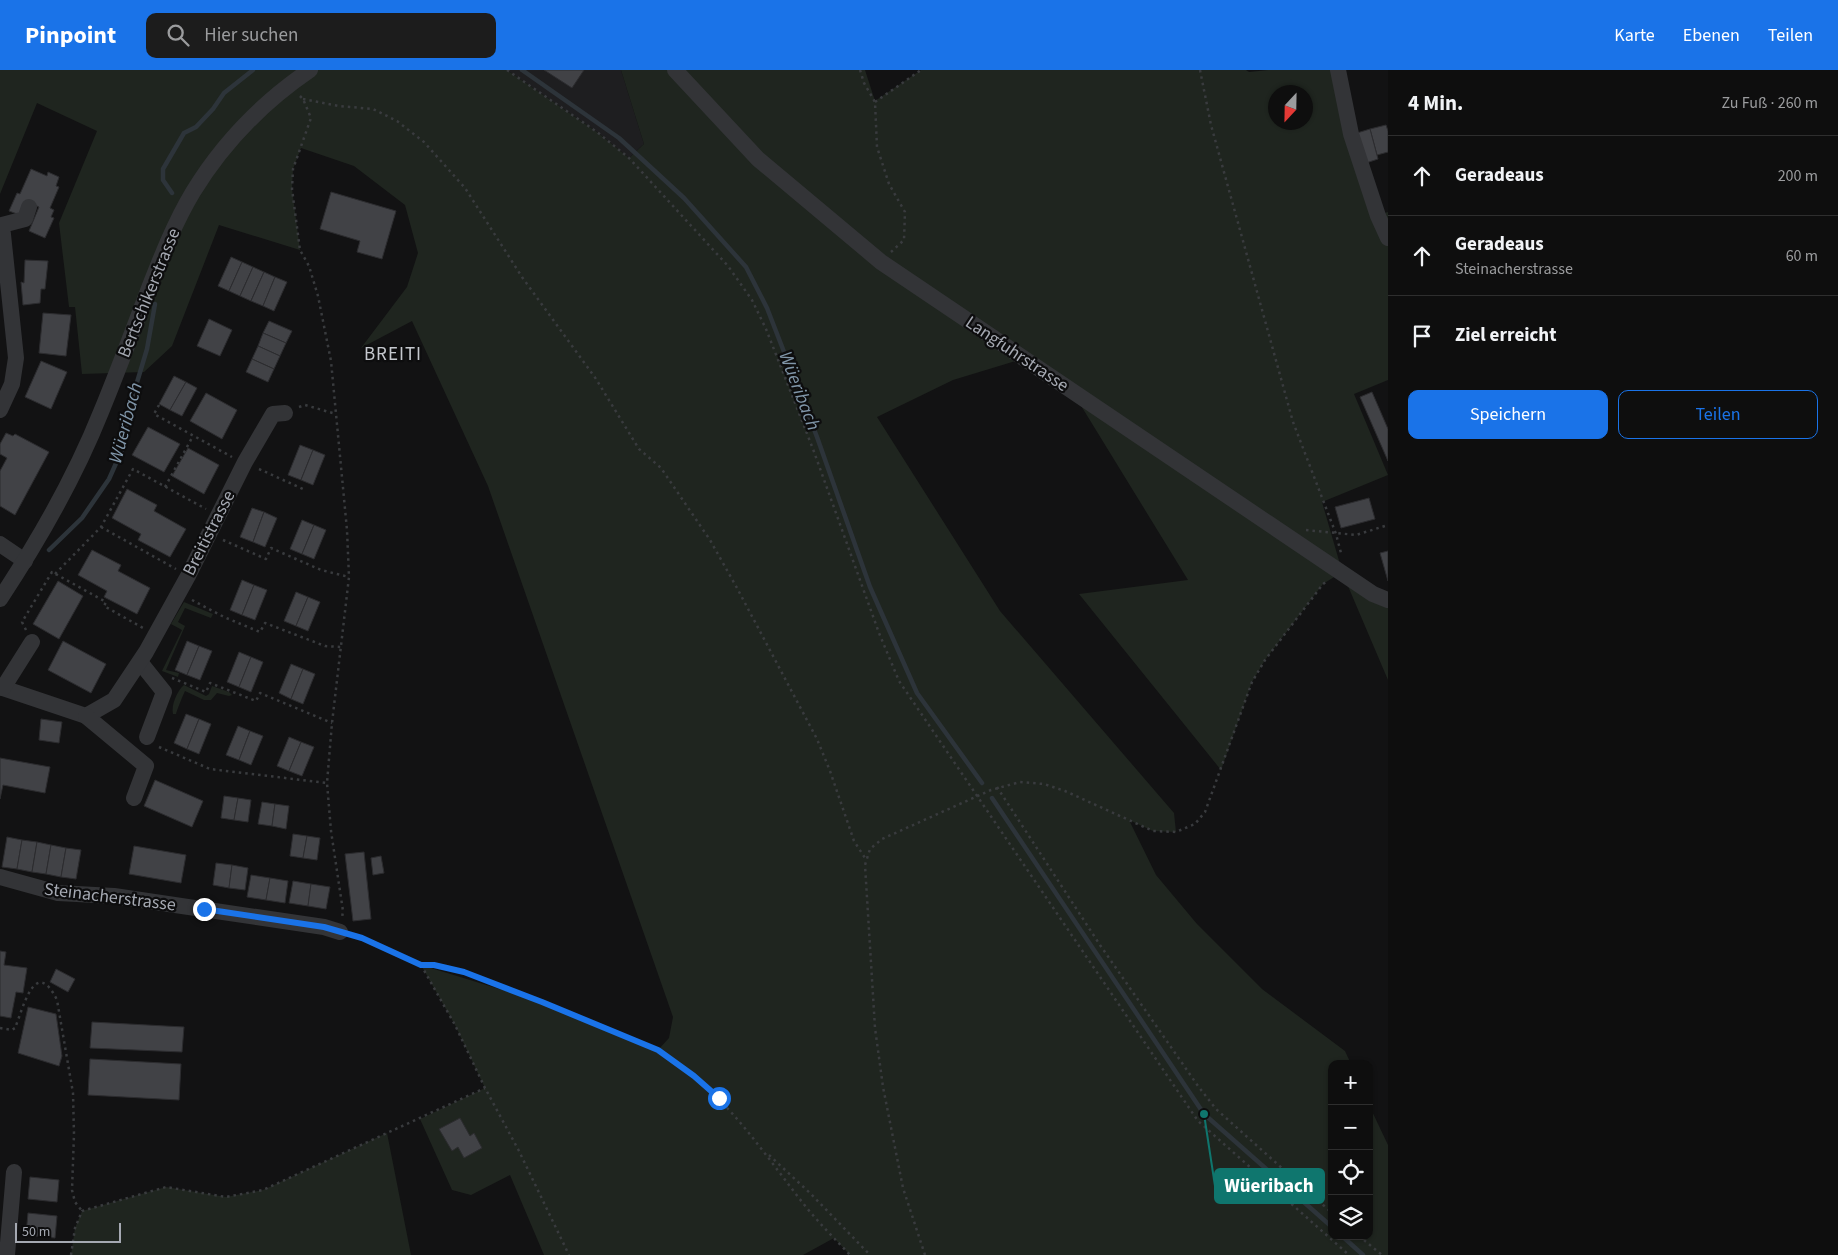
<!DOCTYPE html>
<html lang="de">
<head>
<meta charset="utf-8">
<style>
  body { margin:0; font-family:"Source Sans 3",sans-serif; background:#1c1c1c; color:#f1f3f6 }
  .controls { position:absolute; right:15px; bottom:15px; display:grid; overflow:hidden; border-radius:10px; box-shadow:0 1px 4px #0004 }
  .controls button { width:45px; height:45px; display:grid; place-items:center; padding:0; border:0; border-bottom:1px solid #2e2e2e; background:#0e0e0e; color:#f1f3f6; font:25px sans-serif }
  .compass { position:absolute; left:1268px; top:15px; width:45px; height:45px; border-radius:50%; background:#0e0e0e; box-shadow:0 1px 4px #0004; rotate:202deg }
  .scale { position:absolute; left:15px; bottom:12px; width:106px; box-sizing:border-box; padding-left:5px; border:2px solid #a5a9b2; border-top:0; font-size:14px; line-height:18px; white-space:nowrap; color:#a5a9b2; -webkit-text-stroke:4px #0d0d0e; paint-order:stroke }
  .stop { position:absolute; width:15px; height:15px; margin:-11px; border:4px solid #1a73e8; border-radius:50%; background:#fff }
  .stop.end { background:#1a73e8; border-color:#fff; box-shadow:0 1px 5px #0008 }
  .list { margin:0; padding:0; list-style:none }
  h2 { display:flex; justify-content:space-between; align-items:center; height:65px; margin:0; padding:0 20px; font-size:21px }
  h2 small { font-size:16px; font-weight:400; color:#9b9c9e }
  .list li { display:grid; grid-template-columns:32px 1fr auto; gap:15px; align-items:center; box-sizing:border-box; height:80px; padding:0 20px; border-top:1px solid #2e2e2e }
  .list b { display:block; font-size:19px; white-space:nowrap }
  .list p { margin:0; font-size:16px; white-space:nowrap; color:#9b9c9e }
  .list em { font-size:16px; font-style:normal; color:#9b9c9e }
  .actions { display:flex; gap:10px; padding:15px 20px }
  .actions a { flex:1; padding:11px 0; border:1px solid #1a73e8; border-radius:10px; text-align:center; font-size:18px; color:#1a73e8 }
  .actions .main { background:#1a73e8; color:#fff }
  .icon { flex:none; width:28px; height:28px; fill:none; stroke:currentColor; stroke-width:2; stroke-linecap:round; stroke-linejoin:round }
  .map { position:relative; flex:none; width:1388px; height:1185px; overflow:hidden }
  header { display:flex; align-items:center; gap:30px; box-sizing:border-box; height:70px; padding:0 25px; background:#1a73e8; color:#fff }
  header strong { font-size:24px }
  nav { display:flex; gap:28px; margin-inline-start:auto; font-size:18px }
  .search { width:350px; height:45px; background:#1c1c1c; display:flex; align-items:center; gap:12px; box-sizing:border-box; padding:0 18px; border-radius:10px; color:#9b9c9e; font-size:19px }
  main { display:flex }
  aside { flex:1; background:#0e0e0e }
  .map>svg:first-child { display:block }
</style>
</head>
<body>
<header>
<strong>Pinpoint</strong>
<div class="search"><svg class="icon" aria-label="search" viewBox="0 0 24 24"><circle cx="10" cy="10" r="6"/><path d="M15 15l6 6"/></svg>Hier suchen</div>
<nav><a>Karte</a><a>Ebenen</a><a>Teilen</a></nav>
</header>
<main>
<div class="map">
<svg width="1388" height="1185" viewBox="0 0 1388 1185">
  <rect width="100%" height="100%" fill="#121213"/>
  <polygon fill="#1e1e20" points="507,0 621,0 644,74 629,88 597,62"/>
  <g fill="#1f251f" fill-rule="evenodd">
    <path d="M0 0H507L597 62 629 88 644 74 621 0H865L875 31 921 0H1246L1249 2 1268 0H1338L1378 145 1388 142V310L1354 324 1388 405 1322 432 1342 501 1388 530V610L1342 502 1323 514 1265 590 1252 612 1221 700 1079 524 1188 510 1072 321 1022 289 953 310 877 347 1000 541 1174 743 1176 762 1153 761 1129 750 1156 805 1197 854 1262 919 1345 981 1351 994H1332V1166H1369V1035L1388 1075V1185H850L834 1168 803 1185H544L510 1105 471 1125 452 1120 420 1049 485 1018 455 955 421 895 542 932 658 980 669 968 673 947 488 416 412 251 361 278 407 217 418 183 405 135 354 96 301 78 293 99 292 119 300 180 219 155 172 276 144 302 82 304 75 237H69L59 153 97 61 37 33 0 124ZM1276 22H1306V52H1276Z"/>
    <polygon points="184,532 213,544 211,548 185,538 178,552 185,556 166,600 179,603 178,607 162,601 182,560 171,554"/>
    <path d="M184 615 206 626 209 624 212 616 229 622 232 625 229 626 217 623 211 630H204L185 621C183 625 177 640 176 644H173C171 635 177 621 184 615Z"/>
    <polygon points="387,1063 411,1185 71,1185 75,1158 82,1141 166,1117 226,1127 263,1120"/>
  </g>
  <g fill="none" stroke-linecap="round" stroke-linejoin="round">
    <g stroke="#2d343a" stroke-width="4.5">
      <polyline points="522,0 619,68 684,128 746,197 767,238 817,367 870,517 917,623 982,713"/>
      <polyline points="172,123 163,110 163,99 184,63 196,57 213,39 224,23 253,0"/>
      <polyline points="49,480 82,448 109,409 122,380 129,339 147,279 155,234"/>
      <polyline points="992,728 1204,1044 1332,1157"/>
      <polyline points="1342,1166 1363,1185"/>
    </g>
  </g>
  <g fill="#414246" stroke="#2c2c2f">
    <polygon points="544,0 584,0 572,18"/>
    <polygon points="1386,55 1388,61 1388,82 1377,85 1370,59"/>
    <polygon points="1370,59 1378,89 1366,93 1357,63"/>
    <polygon points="31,99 47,106 48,102 59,107 56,116 59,117 50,138 54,140 51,147 54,148 45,168 29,161 39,137 26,131 20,145 9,141 17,123 20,124"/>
    <polygon points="331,122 396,141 382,189 357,182 360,171 320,159"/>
    <polygon points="231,187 242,192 229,221 218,216"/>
    <polygon points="25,190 48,191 45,219 41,219 40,233 23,235 21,212 24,213"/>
    <polygon points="242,192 253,197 240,226 229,221"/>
    <polygon points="253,197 264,202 251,231 240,226"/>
    <polygon points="264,202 275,207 263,236 251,231"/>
    <polygon points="275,207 287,212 274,241 263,236"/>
    <polygon points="43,243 71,245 66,286 39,283"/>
    <polygon points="209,249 232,260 220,286 197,276"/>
    <polygon points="269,251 292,261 286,273 263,263"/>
    <polygon points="263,263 286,273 280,286 258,276"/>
    <polygon points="258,276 280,286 274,299 252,289"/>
    <polygon points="252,289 274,299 268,312 246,302"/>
    <polygon points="41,291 67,302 51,339 25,327"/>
    <polygon points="174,306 186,312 170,340 159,334"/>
    <polygon points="186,312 197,318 182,346 170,340"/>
    <polygon points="1372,322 1388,359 1388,391 1360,327"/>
    <polygon points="206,323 237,340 222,369 190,351"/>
    <polygon points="148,357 180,374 164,402 132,385"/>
    <polygon points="6,363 13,366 15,364 49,382 15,445 0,436 0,401 7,388 0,384 0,374"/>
    <polygon points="300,375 313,380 301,410 288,405"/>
    <polygon points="188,378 219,395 204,424 172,406"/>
    <polygon points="313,380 325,385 313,415 301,410"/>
    <polygon points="127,419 157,435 154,441 186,459 170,487 138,470 141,464 112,448"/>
    <polygon points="1369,428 1375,449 1341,458 1335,437"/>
    <polygon points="252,438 264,442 253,472 240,467"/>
    <polygon points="264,442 277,448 265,477 253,472"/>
    <polygon points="302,450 314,455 302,484 290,479"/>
    <polygon points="314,455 326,460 314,489 302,484"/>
    <polygon points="92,480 121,495 118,501 150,518 137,544 104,527 107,521 78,505"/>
    <polygon points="1388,481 1388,511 1380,483"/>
    <polygon points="242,510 254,515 242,545 230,540"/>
    <polygon points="58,511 83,526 59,569 33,554"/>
    <polygon points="254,515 267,520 255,550 242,545"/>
    <polygon points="296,522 308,527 296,556 284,551"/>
    <polygon points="308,527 320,532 308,561 296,556"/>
    <polygon points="63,571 106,594 91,623 48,600"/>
    <polygon points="187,571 199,576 187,605 175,600"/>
    <polygon points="199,576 212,581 200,610 187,605"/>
    <polygon points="239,582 251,587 239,617 227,612"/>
    <polygon points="251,587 263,592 251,622 239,617"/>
    <polygon points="291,594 303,599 291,629 279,623"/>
    <polygon points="303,599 315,604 303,634 291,629"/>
    <polygon points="186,644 199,649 187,679 174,673"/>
    <polygon points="41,649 62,652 59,673 39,670"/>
    <polygon points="199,649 211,654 199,684 187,679"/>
    <polygon points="238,656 250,661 239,690 226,685"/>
    <polygon points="250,661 263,666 251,695 239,690"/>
    <polygon points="289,667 301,672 289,701 277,696"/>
    <polygon points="301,672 314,677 302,706 289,701"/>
    <polygon points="0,688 50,697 45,723 3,715 0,729"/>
    <polygon points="155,710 203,731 192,757 144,736"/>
    <polygon points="224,726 238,728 234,750 221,748"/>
    <polygon points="238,728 251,730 248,752 234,750"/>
    <polygon points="262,732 275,734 272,756 258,754"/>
    <polygon points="275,734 289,736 286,759 272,756"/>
    <polygon points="293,764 307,766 303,788 290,786"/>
    <polygon points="307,766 320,768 317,790 303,788"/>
    <polygon points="7,767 22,770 17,799 2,797"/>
    <polygon points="22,770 37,772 32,802 17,799"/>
    <polygon points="37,772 51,775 46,804 32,802"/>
    <polygon points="51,775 66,778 61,807 46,804"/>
    <polygon points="134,776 186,785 181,813 129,804"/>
    <polygon points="66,778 81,780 76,809 61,807"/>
    <polygon points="364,782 371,849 353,851 345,784"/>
    <polygon points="381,786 384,803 373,805 371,788"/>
    <polygon points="216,793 232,795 229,818 213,815"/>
    <polygon points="232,795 248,798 245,820 229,818"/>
    <polygon points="251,805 270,808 266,830 247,827"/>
    <polygon points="270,808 288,811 285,833 266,830"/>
    <polygon points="293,811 311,814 308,836 289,833"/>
    <polygon points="311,814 330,817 326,839 308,836"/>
    <polygon points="0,881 6,882 4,895 27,898 23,923 16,922 11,948 0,946"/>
    <polygon points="56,899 75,909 68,922 50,912"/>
    <polygon points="28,937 56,944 62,986 59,996 18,983"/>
    <polygon points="92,952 184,957 182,982 90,978"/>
    <polygon points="90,989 181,994 179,1030 88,1025"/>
    <polygon points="460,1048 470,1066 474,1063 482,1078 464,1088 458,1077 452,1081 439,1059"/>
    <polygon points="30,1107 59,1110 57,1132 28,1129"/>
    <polygon points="28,1143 57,1146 55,1168 26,1165"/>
  </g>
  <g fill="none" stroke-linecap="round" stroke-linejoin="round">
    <g stroke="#393b3e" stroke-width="2.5" stroke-dasharray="2.5 4" stroke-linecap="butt">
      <polyline points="507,0 597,62 629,88 728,196 752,230 766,259 813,379 879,563 899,611 1198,1051 1349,1185"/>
      <polyline points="860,0 864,13 875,32 877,77 889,114 905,142 904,170 891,182"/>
      <polyline points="1200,0 1211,55 1293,352 1336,464 1341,483"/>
      <polyline points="300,26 303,29 311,48 293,99 292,119 300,180 309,196 318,226 331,291 347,460 349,507 332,653 327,713 331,761 343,841 342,848"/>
      <polyline points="303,29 339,36 373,39 397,51 424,72 465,118 522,207 596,309 639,379 661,398 710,470 737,518 817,669 830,701 854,771 865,788"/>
      <polyline points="875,32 921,0"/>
      <polyline points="159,335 154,344 232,387"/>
      <polyline points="299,337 305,335 336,344"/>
      <polyline points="259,399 303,419"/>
      <polyline points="165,417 193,366"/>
      <polyline points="101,457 176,499"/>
      <polyline points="1306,460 1356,465 1388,455"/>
      <polyline points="223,470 266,489 271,478 321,500 349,507"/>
      <polyline points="55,504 101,457 133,399 206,439"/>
      <polyline points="192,530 224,547 260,562 265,553 325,576 341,577"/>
      <polyline points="26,560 22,552 52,502 106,532 104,536 143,558"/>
      <polyline points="172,608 206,622 210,613 256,631 260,623 332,653"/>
      <polyline points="159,677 210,699 327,713"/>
      <polyline points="997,717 1100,875 1198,1016 1216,1039 1332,1143"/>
      <path d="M354 866 421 895H434L464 902 632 968C714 1004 753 1070 806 1137 820 1154 835 1169 850 1185"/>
      <polyline points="421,895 455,955 485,1018 519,1081 569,1185"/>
      <path d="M0 958 12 960 15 958C23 939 35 885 57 930L73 1023 74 1064 72 1120 75 1132 82 1141"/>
      <polyline points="769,1085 811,1124 870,1185"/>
      <polyline points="1359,1166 1382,1185"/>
      <polyline points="71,1185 75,1158 82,1141 166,1117 226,1127 263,1120 485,1018"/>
      <polyline points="925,1185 903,1118 883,1017 875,958 865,795 870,779 882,769 991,720 1020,712 1044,714 1065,721 1153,761 1176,762 1195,754 1205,742 1252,612 1265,590 1323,514 1327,511"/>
    </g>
    <g stroke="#333437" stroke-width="16">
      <polyline points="675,0 758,89 881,192 1373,524 1388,530"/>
      <polyline points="1338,0 1351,64 1378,146 1388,168"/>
      <polyline points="0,340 12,314 16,288 2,155 25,149 29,137"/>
      <polyline points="0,474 25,491"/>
      <path d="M0 529C39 470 75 407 101 342 118 301 133 260 149 218 162 185 175 152 193 122 223 73 263 32 310 0"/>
      <polyline points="140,592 164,622 147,667"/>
      <polyline points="0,617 86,646 114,630 146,582 188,506 245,392 273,344 285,343"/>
      <polyline points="3,618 32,572"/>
      <polyline points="86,646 146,696 134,728"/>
      <polyline points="0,807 58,823 114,826 324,857 340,862"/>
      <polyline points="7,1185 14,1102"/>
    </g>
  </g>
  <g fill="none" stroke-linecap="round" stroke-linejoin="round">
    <polyline stroke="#1a73e8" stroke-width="6" points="204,839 324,857 362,868 421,895 434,895 464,902 542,932 658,980 694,1006 719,1028"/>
  </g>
  <g text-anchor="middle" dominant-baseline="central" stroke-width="4.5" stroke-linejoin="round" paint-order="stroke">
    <g font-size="18" fill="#a5a9b2" stroke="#0d0d0e">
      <text transform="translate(149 223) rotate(-68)">Bertschikerstrasse</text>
      <text transform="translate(1017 284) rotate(34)">Langfuhrstrasse</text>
      <text transform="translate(209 463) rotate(-63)">Breitistrasse</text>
      <text transform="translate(110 827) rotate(7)">Steinacherstrasse</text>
    </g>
    <g font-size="19" letter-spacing="1" fill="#c5c8ce" stroke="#0d0d0e">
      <text x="393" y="284">BREITI</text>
    </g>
    <g font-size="19" font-style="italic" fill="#8096a9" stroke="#0d0d0e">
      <text transform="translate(799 321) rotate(69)">Wüeribach</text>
      <text transform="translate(126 353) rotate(-75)">Wüeribach</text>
    </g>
  </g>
  <path fill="none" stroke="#0f766e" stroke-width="2" d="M1204 1044L1215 1116"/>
  <circle fill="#0f766e" stroke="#0d0d0e" stroke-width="2" cx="1204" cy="1044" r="5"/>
  <rect fill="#0f766e" stroke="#0f766e" stroke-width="2" x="1215" y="1099" width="109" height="34" rx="5"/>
  <g font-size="19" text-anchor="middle" font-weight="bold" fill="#fff">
    <text x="1269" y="1122">Wüeribach</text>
  </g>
</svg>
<div class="controls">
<button>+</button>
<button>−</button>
<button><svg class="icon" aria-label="locate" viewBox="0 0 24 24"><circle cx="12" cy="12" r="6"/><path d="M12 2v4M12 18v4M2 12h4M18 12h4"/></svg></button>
<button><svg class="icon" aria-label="layers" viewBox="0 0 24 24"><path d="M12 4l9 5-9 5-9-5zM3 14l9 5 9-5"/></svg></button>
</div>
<svg class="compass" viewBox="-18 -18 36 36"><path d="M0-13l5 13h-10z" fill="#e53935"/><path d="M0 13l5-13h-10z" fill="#9b9c9e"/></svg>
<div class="scale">50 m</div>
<div class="stop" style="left:719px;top:1028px"></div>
<div class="stop end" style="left:204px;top:839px"></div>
</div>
<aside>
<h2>4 Min.<small>Zu Fuß · 260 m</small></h2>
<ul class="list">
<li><svg class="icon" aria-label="ahead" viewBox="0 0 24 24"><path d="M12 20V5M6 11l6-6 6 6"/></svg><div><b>Geradeaus</b></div><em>200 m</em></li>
<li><svg class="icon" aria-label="ahead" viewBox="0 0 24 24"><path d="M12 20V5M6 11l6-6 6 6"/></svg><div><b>Geradeaus</b><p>Steinacherstrasse</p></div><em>60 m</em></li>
<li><svg class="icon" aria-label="arrive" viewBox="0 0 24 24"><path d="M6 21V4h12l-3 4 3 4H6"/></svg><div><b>Ziel erreicht</b></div></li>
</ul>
<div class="actions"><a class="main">Speichern</a><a>Teilen</a></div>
</aside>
</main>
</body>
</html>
